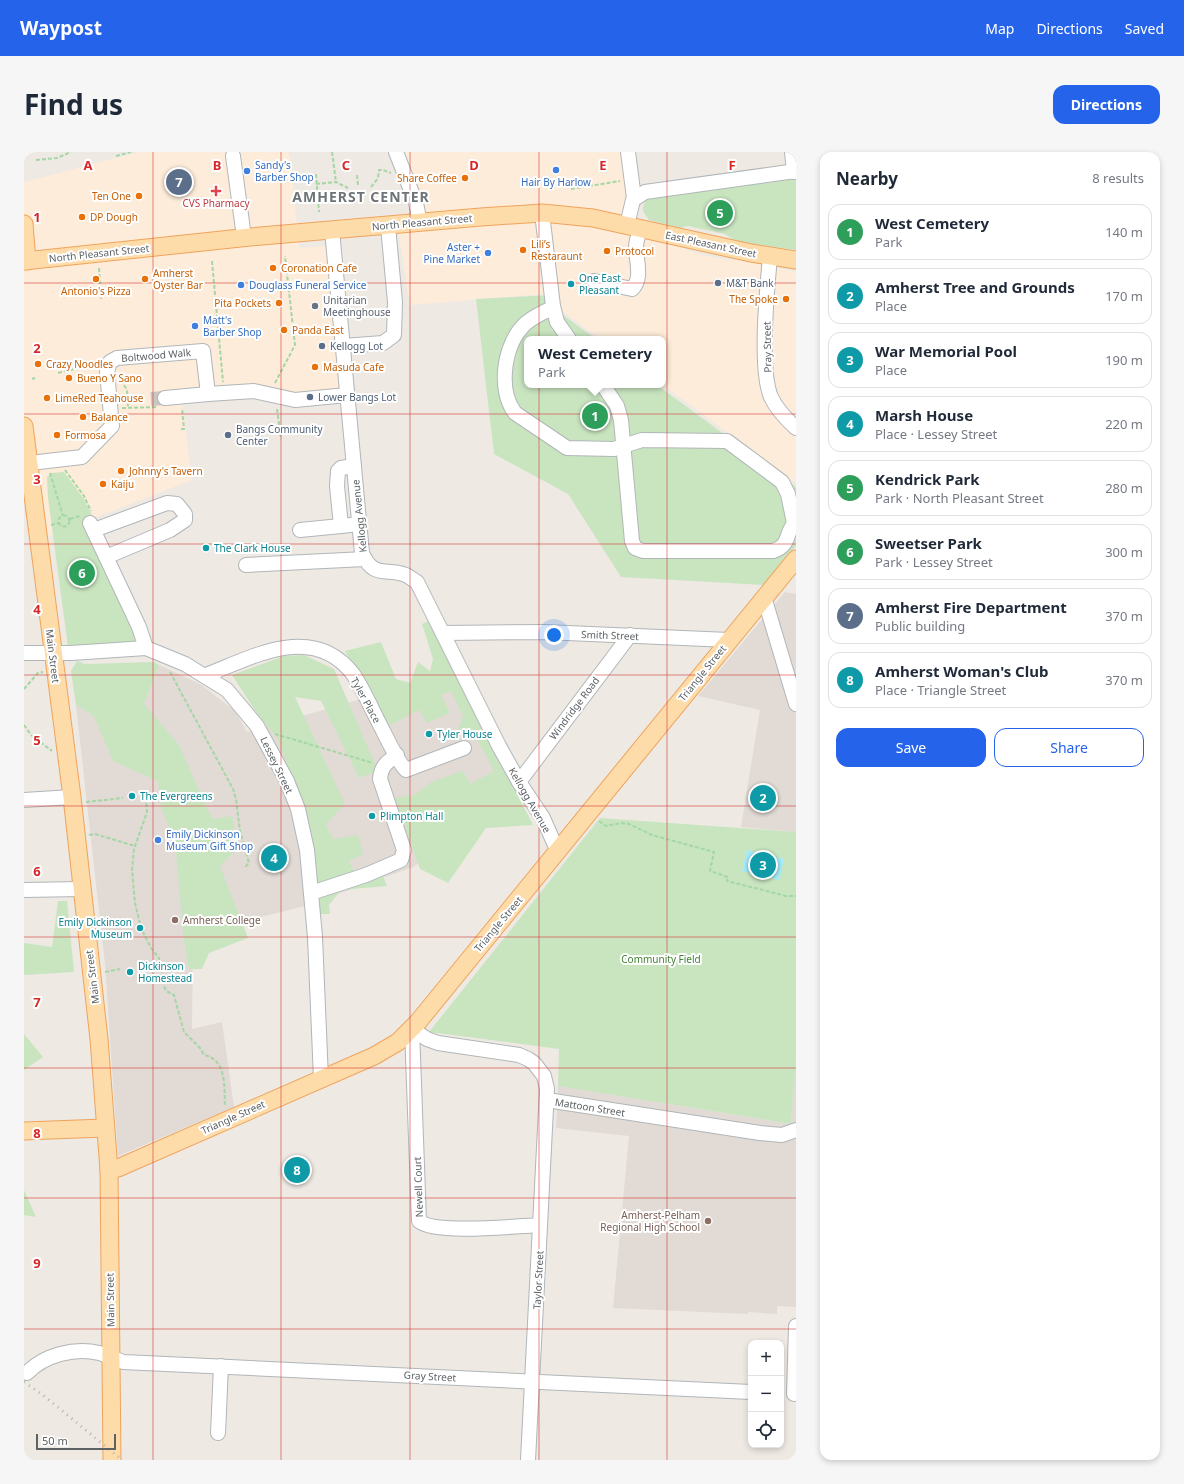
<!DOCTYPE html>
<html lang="en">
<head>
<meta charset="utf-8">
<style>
  body { margin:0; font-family:"Noto Sans",sans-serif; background:#f6f6f7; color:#1f2937 }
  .controls { position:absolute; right:12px; bottom:12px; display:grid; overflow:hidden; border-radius:8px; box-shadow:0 2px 6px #0003 }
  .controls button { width:36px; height:36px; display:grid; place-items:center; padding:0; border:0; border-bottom:1px solid #e0e1e3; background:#fff; color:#1f2937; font:20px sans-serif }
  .scale { position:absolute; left:12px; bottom:10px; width:80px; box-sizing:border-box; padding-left:4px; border:2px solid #5c6164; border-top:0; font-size:11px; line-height:14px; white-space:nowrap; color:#5c6164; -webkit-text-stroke:3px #fff; paint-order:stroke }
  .you { position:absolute; left:530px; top:483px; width:14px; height:14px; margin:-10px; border:3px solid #fff; border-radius:50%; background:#1a73e8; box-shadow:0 0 0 6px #1a73e833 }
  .badge { display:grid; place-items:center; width:26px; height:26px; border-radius:50%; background:#2563eb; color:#fff; font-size:13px; font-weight:700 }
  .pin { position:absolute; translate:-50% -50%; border:2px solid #fff; box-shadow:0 1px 4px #0006 }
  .popup { position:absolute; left:500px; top:184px; width:142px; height:52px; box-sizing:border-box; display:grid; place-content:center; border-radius:8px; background:#fff; filter:drop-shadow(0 1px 3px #0005); font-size:13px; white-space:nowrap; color:#747a83 }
  .popup b { font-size:15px; color:#1f2937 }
  .popup::after { content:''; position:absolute; left:50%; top:100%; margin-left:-8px; border:8px solid transparent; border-top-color:#fff }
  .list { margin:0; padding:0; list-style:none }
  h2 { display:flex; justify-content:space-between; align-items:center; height:52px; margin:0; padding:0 16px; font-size:17px }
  h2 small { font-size:13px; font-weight:400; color:#747a83 }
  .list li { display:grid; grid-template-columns:26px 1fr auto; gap:12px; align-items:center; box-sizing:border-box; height:56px; margin:0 8px 8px; padding:0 8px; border:1px solid #e0e1e3; border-radius:12px }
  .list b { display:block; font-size:15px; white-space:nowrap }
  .list p { margin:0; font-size:13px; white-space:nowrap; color:#747a83 }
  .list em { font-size:13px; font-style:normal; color:#747a83 }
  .actions { display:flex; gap:8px; padding:12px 16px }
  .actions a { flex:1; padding:9px 0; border:1px solid #2563eb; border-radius:12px; text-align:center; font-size:14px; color:#2563eb }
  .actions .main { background:#2563eb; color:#fff }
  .icon { flex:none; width:22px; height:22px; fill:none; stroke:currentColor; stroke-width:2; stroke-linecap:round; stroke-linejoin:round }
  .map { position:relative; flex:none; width:772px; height:1308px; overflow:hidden; border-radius:12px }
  header { display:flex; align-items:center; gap:24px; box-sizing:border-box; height:56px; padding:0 20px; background:#2563eb; color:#fff }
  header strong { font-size:19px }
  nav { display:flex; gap:22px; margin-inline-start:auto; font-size:14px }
  .intro { display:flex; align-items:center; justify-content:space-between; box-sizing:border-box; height:96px; padding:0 24px }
  h1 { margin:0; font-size:28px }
  .button { padding:10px 18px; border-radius:12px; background:#2563eb; color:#fff; font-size:14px; font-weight:700 }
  main { display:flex; gap:24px; padding:0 24px }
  aside { flex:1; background:#fff; border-radius:12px; box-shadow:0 2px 6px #0003 }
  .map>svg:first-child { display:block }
</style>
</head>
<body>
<header>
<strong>Waypost</strong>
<nav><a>Map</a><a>Directions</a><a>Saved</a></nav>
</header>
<div class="intro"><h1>Find us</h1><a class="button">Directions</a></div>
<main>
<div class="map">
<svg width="772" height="1308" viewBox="0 0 772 1308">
  <rect width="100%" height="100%" fill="#eee9e3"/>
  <g fill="#fdecd9">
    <polygon points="115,0 264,0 267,10 275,96 301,94 304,96 323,243 229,243 158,250 168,328 14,388 0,274 0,30"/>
    <polygon points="372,0 600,0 602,36 596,79 659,96 678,103 705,108 718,107 772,120 772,331 639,233 639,187 576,187 534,156 531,141 386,153 373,73 396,71"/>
  </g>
  <g fill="#e1dad5">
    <polygon points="761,440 772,442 772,680 717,675 736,558 674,544"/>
    <polygon points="135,513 176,532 211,559 223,580 434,519 497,642 389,715 281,754 169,782 168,877 198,870 210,955 94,1004 81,812 52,553 107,586"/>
    <polygon points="772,907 772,1155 753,1154 753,1162 724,1160 724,1162 589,1156 605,984 532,976 534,934 767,972"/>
  </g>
  <g fill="#c9e5c0">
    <polygon points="772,27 772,98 729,92 710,88 701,82 664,74 656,76 625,68 619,59 619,55 622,48 632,45"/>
    <polygon points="530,143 531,157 572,187 503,187 503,233 633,233 772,335 772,394 740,433 597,425 544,342 470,302 452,147"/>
    <polygon points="40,320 60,347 69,365 60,369 113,484 109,491 44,495 24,346 23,325 27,321"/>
    <polygon points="404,469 509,673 462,676 424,731 396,717 371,646 391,643 407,630 439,619 446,632 470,619 452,585 440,587 434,577 439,564 427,539 417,543 426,561 403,571 395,558 364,574 321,499 357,490 372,527 386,531 394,510 406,519 409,507 398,472"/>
    <polygon points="280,503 310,517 354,619 335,626 297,549 271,545 321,652 302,672 309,687 334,683 339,702 325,709 332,723 356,716 363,734 317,738 305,753 306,762 293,762 269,629 254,587 234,563 208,523 260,504"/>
    <polygon points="53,509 61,512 130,510 135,513 120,552 155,593 188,667 208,664 214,696 196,714 224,786 185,801 178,817 165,817 159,781 151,689 137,655 134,629 89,609 70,564 52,553 47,519"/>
    <polygon points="576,666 772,680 772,907 767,972 534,934 535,897 405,880"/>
    <polygon points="34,749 43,749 50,820 0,823 0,791 28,795"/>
    <polygon points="0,882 19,905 0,918"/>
    <polygon points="0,1038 12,1065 0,1063"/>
  </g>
  <polygon fill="#a4ecfd" points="723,698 760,707 755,728 718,719"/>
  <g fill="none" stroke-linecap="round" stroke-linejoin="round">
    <polyline stroke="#cac7c3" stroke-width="14" stroke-dasharray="14 7" stroke-linecap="butt" points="127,247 141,246"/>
    <defs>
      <g id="minor">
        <polyline points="372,0 392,51 396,71"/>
        <polyline points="604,0 610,46"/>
        <polyline points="768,0 770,20"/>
        <polyline points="209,4 220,85"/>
        <polyline points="518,61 529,154 533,170 545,187"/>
        <polyline points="603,73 609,48 621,40 772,19"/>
        <path d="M308 78 338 401C350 428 363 415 382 423 386 425 389 428 393 430L475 594 495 630 519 666 534 700"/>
        <path d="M746 105C743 137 735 217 747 245 753 258 762 267 772 276"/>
        <path d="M570 129 608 137C619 127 612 108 612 95 612 89 615 82 616 76"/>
        <path d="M529 156C519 160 511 164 502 171 480 191 473 237 491 261L543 296 590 297 618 288 703 289 758 330 764 342 770 371"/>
        <polyline points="319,194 359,191 370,183 371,150 364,74"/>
        <path d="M579 233 593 254 597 268 608 389 611 396 619 399H749C768 393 760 380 772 370"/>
        <polyline points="141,246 184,242"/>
        <polyline points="6,311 58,305 88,274 83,220 86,210 93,206 179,199 184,242 230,239 271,248 323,243"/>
        <polyline points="330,314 317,316 314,319 313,334 317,374 335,372"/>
        <polyline points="66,371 115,475 122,496 161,512 203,538 233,574 263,629 274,657 283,698 291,785 297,927"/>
        <polyline points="70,378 143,351 153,352 161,362 161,368 146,378 82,405"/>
        <polyline points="276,378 317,374"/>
        <polyline points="222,413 341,407"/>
        <polyline points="740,445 772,552"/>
        <polyline points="419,481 520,480 705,488"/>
        <polyline points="0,501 47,501 122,496"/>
        <path d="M182 523C229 505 289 470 329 522 339 537 347 555 355 571 361 582 374 611 382 618L440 596"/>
        <polyline points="495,630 606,483"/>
        <polyline points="0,648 48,645"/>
        <polyline points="0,738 58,737"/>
        <path d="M287 741 342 723 377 708 380 698 356 627C357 614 363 610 373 603"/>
        <polyline points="388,877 403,887 414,891 495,903 504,907 510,911 520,924 523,937 504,1308"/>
        <path d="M388 877 395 1069C411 1083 493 1074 516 1073"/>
        <polyline points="523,948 736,981 758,983 772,978"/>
        <path d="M3 1221C20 1203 51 1195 75 1201 83 1203 91 1207 99 1210L727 1240"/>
        <polyline points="770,1242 772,1174"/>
        <polyline points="194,1281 197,1214"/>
      </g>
      <g id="major">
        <polyline points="0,72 3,109"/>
        <polyline points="0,109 226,85 457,65 518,61 569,66 727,101 772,108"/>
        <polyline points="0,274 48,645 75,887 85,1018 88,1308"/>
        <polyline points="0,979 81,976"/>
        <polyline points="85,1018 94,1016 350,904 374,890 394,870 772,407"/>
      </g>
    </defs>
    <use href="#minor" stroke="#b1b6b8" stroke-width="16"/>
    <use href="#major" stroke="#efa35c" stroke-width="19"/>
    <g stroke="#a4d7a5" stroke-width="2" stroke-dasharray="4 2" stroke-linecap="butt">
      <polyline points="308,0 312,30"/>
      <polyline points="92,4 107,0"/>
      <polyline points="12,8 33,6 47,0"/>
      <polyline points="292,22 295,60"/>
      <polyline points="333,23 334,33"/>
      <polyline points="292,32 312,30 324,36"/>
      <polyline points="347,35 354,26 355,18 359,18 367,21"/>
      <polyline points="547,37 596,29"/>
      <polyline points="188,109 199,230"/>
      <polyline points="75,116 77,147"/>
      <polyline points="34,221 72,212"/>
      <polyline points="8,227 11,226"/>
      <polyline points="97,228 103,238 104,255"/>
      <polyline points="251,231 271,193 261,104"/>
      <polyline points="98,256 134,255"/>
      <polyline points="253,257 257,287"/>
      <polyline points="157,277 160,277 158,256"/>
      <polyline points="41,318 60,344 67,359"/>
      <polyline points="26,321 39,364"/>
      <circle cx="40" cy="369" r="5.5"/>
      <polyline points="46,367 56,364"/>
      <polyline points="27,373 35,371"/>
      <polyline points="146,520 209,637 212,647 216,679 225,711 220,716"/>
      <polyline points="0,537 14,521 19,520"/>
      <polyline points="0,573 7,583 28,599"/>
      <polyline points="251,582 349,611"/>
      <path d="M122 645 123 660 110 697 108 718 111 751 117 776 127 796 135 806 141 837 144 840 150 843 160 880 176 896 180 903C203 908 200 934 201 953"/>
      <polyline points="62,650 99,646"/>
      <polyline points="575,669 582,674 597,671 605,672 628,683 690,700 686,719 704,725 703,729 762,744 772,744"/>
      <polyline points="65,683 71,682 111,694"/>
      <polyline points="81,820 96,817"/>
    </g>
    <use href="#minor" stroke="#fff" stroke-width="14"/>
    <use href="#major" stroke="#fddca9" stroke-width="17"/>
    <polyline stroke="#b2b3b4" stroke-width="3" stroke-dasharray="1 5" stroke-linecap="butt" points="0,1230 19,1243 98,1308"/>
  </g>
  <path fill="none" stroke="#d62828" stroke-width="1" stroke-opacity="0.55" d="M129 0V1308M257 0V1308M386 0V1308M515 0V1308M643 0V1308M0 131H772M0 262H772M0 392H772M0 523H772M0 654H772M0 785H772M0 916H772M0 1046H772M0 1177H772"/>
  <g fill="#3f7fe0" stroke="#fff" stroke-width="1.5">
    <circle cx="532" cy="18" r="4"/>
    <circle cx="223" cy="19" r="4"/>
    <circle cx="464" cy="101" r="4"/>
    <circle cx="217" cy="133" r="4"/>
    <circle cx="171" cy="174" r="4"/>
    <circle cx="134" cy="688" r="4"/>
  </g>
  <g fill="#e8710a" stroke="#fff" stroke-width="1.5">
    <circle cx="441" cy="26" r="4"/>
    <circle cx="115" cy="44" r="4"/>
    <circle cx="58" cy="65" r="4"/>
    <circle cx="499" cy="98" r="4"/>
    <circle cx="583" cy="99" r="4"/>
    <circle cx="249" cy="116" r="4"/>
    <circle cx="72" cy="127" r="4"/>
    <circle cx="121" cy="127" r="4"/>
    <circle cx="762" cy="147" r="4"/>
    <circle cx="255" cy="151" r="4"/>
    <circle cx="260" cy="178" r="4"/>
    <circle cx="14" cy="212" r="4"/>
    <circle cx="291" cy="215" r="4"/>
    <circle cx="45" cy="226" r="4"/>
    <circle cx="23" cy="246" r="4"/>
    <circle cx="59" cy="265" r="4"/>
    <circle cx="33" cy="283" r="4"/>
    <circle cx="97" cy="319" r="4"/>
    <circle cx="79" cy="332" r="4"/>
  </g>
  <path fill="#e0444e" stroke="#fff" stroke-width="1.5" d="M190 33h4v4h4v4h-4v4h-4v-4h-4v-4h4z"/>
  <g fill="#5c6f8a" stroke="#fff" stroke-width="1.5">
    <circle cx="694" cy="131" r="4"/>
    <circle cx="298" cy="194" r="4"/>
    <circle cx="286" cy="245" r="4"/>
    <circle cx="204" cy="283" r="4"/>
  </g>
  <g fill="#0f9aa8" stroke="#fff" stroke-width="1.5">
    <circle cx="547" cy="132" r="4"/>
    <circle cx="182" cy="396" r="4"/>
    <circle cx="405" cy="582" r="4"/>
    <circle cx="108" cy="644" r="4"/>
    <circle cx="348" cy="664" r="4"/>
    <circle cx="116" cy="776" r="4"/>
    <circle cx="106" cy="820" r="4"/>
  </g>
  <circle fill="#6b7280" stroke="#fff" stroke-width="1.5" cx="291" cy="154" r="4"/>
  <g fill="#8d6e63" stroke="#fff" stroke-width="1.5">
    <circle cx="151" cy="768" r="4"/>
    <circle cx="684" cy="1069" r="4"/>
  </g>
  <g text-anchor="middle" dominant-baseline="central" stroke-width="4" stroke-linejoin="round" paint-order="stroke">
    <g font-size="10" fill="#366cbe" stroke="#fff" text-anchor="start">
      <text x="231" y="13">Sandy's<tspan x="231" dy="12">Barber Shop</tspan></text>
      <text x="532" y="30" text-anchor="middle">Hair By Harlow</text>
      <text x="456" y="95" text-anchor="end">Aster +<tspan x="456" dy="12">Pine Market</tspan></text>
      <text x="225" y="133">Douglass Funeral Service</text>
      <text x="179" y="168">Matt's<tspan x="179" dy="12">Barber Shop</tspan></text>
      <text x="142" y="682">Emily Dickinson<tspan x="142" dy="12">Museum Gift Shop</tspan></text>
    </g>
    <g font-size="10" fill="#c56008" stroke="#fff" text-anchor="start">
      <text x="433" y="26" text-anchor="end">Share Coffee</text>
      <text x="107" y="44" text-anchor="end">Ten One</text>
      <text x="66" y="65">DP Dough</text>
      <text x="507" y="92">Lili’s<tspan x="507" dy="12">Restaraunt</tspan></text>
      <text x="591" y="99">Protocol</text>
      <text x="257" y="116">Coronation Cafe</text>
      <text x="129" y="121">Amherst<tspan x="129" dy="12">Oyster Bar</tspan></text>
      <text x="72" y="139" text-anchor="middle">Antonio's Pizza</text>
      <text x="754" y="147" text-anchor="end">The Spoke</text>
      <text x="247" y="151" text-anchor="end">Pita Pockets</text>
      <text x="268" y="178">Panda East</text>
      <text x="22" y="212">Crazy Noodles</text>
      <text x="299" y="215">Masuda Cafe</text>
      <text x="53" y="226">Bueno Y Sano</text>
      <text x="31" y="246">LimeRed Teahouse</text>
      <text x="67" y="265">Balance</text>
      <text x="41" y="283">Formosa</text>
      <text x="105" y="319">Johnny's Tavern</text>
      <text x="87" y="332">Kaiju</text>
    </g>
    <g font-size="10" fill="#be3a42" stroke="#fff">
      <text x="192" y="51">CVS Pharmacy</text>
    </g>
    <g font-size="10" fill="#5c6164" stroke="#fff">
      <text transform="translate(398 70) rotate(-5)">North Pleasant Street</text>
      <text transform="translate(687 92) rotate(12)">East Pleasant Street</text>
      <text transform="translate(75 101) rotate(-6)">North Pleasant Street</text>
      <text transform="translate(743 195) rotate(-91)">Pray Street</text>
      <text transform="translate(132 203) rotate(-5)">Boltwood Walk</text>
      <text transform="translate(335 364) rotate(-96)">Kellogg Avenue</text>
      <text transform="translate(586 483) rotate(2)">Smith Street</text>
      <text transform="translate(29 504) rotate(83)">Main Street</text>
      <text transform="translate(678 521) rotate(-51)">Triangle Street</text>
      <text transform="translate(342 548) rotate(61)">Tyler Place</text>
      <text transform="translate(550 556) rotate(-53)">Windridge Road</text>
      <text transform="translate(253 613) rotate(64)">Lessey Street</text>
      <text transform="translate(506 648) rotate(60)">Kellogg Avenue</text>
      <text transform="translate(474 772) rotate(-50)">Triangle Street</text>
      <text transform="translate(68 825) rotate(-97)">Main Street</text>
      <text transform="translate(566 955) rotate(9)">Mattoon Street</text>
      <text transform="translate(209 965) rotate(-24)">Triangle Street</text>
      <text transform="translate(394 1035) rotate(-92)">Newell Court</text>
      <text transform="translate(514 1128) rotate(-87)">Taylor Street</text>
      <text transform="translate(86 1148) rotate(-91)">Main Street</text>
      <text transform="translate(406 1224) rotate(3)">Gray Street</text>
    </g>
    <g font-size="10" fill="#0d838f" stroke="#fff" text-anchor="start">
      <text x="555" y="126">One East<tspan x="555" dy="12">Pleasant</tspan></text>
      <text x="190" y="396">The Clark House</text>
      <text x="413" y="582">Tyler House</text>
      <text x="116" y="644">The Evergreens</text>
      <text x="356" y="664">Plimpton Hall</text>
      <text x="108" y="770" text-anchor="end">Emily Dickinson<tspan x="108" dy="12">Museum</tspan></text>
      <text x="114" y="814">Dickinson<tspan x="114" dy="12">Homestead</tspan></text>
    </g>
    <g font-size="10" fill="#4e5e75" stroke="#fff" text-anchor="start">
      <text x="702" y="131">M&amp;T Bank</text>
      <text x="306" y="194">Kellogg Lot</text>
      <text x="294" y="245">Lower Bangs Lot</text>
      <text x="212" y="277">Bangs Community<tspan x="212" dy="12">Center</tspan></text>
    </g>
    <g font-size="10" fill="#5b616d" stroke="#fff" text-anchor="start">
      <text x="299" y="148">Unitarian<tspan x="299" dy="12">Meetinghouse</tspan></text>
    </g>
    <g font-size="10" fill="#785e54" stroke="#fff" text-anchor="start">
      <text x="159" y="768">Amherst College</text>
      <text x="676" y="1063" text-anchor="end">Amherst-Pelham<tspan x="676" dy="12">Regional High School</tspan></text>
    </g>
    <g font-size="10" fill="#448135" stroke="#fff">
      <text x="637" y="807">Community Field</text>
    </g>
    <g font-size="14" font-weight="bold" letter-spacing="1" fill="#6d7376" stroke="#fff">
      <text x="337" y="44">AMHERST CENTER</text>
    </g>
  </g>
  <g font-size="13" text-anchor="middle" font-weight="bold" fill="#d62828" stroke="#fff" stroke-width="4" stroke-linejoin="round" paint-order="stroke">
    <text x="64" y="18">A</text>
    <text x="193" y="18">B</text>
    <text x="322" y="18">C</text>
    <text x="450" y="18">D</text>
    <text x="579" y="18">E</text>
    <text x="708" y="18">F</text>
    <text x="13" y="70">1</text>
    <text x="13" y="201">2</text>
    <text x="13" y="332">3</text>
    <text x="13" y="462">4</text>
    <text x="13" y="593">5</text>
    <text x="13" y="724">6</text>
    <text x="13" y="855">7</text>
    <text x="13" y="986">8</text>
    <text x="13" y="1116">9</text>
  </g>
</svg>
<div class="controls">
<button>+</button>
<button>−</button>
<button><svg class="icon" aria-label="locate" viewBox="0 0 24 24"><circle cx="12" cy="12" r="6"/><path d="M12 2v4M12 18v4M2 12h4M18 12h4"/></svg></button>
</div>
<div class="scale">50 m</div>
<div class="you"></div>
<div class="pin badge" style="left:571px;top:264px;background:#2e9e5b">1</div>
<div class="popup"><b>West Cemetery</b>Park</div>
<div class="pin badge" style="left:739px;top:646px;background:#0f9aa8">2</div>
<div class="pin badge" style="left:739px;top:713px;background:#0f9aa8">3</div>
<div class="pin badge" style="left:250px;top:706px;background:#0f9aa8">4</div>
<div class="pin badge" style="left:696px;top:61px;background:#2e9e5b">5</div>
<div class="pin badge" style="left:58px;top:421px;background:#2e9e5b">6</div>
<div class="pin badge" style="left:155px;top:30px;background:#5c6f8a">7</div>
<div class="pin badge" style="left:273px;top:1018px;background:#0f9aa8">8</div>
</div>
<aside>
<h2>Nearby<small>8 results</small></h2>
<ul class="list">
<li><span class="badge" style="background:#2e9e5b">1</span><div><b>West Cemetery</b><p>Park</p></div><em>140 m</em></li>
<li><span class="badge" style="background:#0f9aa8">2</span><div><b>Amherst Tree and Grounds</b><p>Place</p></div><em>170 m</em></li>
<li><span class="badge" style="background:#0f9aa8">3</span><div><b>War Memorial Pool</b><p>Place</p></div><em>190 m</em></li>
<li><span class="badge" style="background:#0f9aa8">4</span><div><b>Marsh House</b><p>Place · Lessey Street</p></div><em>220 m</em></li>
<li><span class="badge" style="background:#2e9e5b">5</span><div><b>Kendrick Park</b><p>Park · North Pleasant Street</p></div><em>280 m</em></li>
<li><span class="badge" style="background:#2e9e5b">6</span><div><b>Sweetser Park</b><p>Park · Lessey Street</p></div><em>300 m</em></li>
<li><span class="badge" style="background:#5c6f8a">7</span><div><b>Amherst Fire Department</b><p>Public building</p></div><em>370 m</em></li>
<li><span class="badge" style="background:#0f9aa8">8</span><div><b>Amherst Woman's Club</b><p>Place · Triangle Street</p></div><em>370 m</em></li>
</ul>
<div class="actions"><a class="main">Save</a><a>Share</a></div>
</aside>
</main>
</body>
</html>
